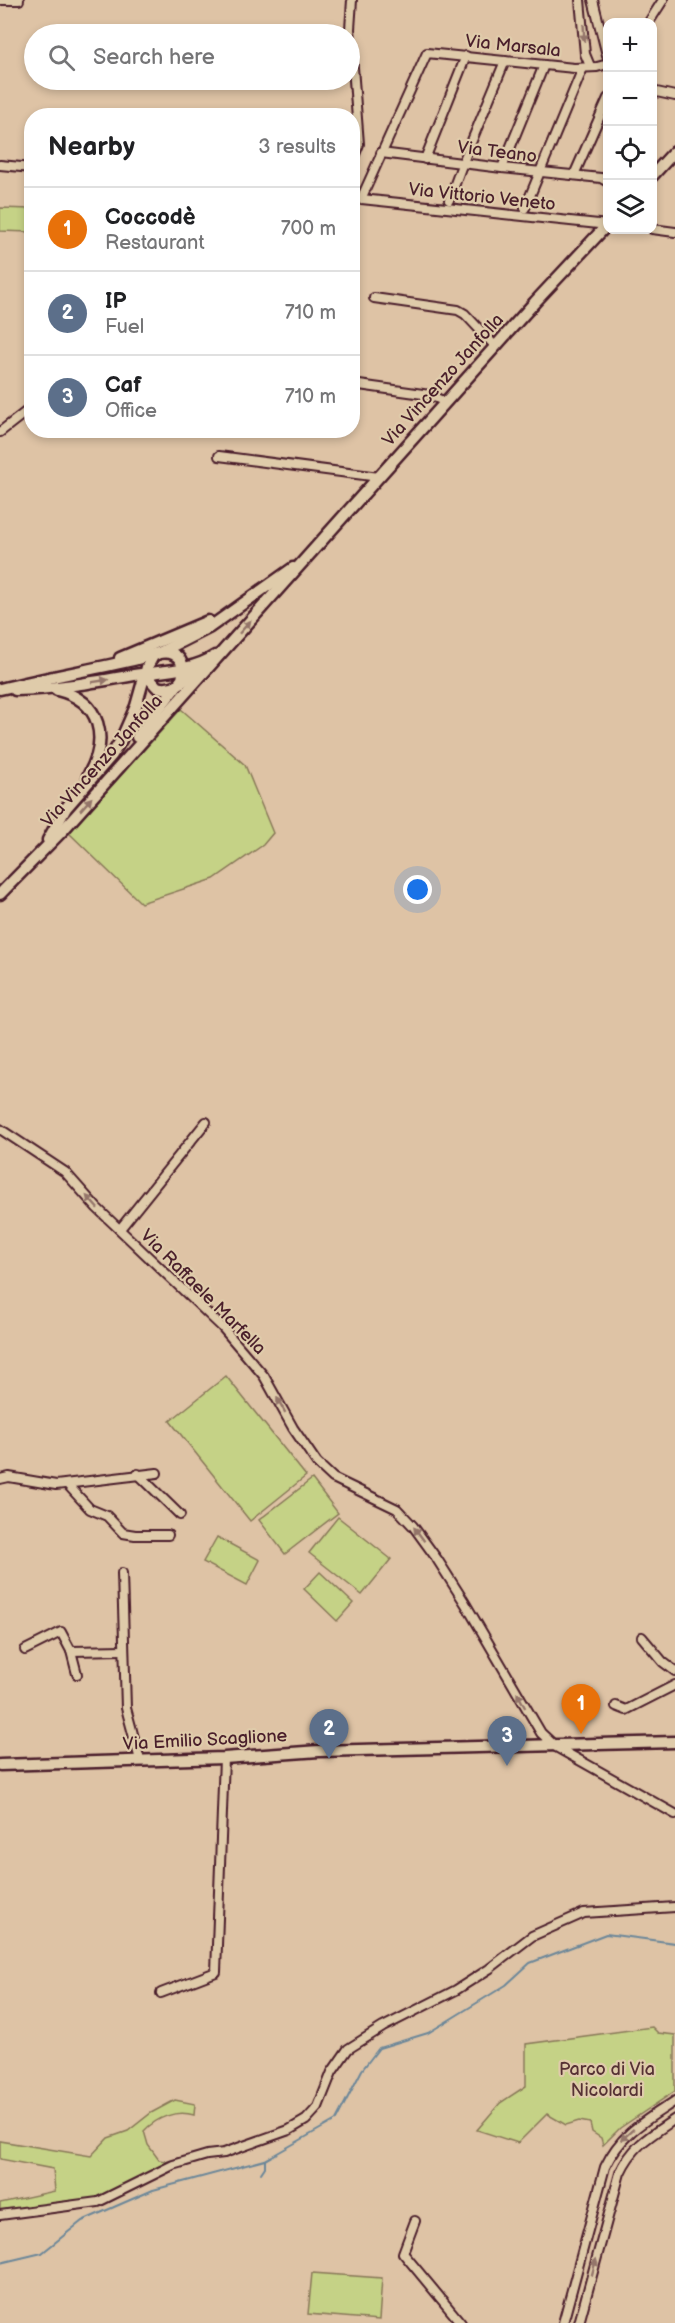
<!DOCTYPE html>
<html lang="en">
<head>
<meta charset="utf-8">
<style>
  body { margin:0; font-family:"Balsamiq Sans",sans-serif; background:#f6f6f6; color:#202124 }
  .controls { position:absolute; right:18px; top:18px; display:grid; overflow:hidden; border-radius:12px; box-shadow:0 3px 9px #0003 }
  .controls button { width:54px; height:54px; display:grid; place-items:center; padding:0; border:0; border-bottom:2px solid #e0e0e0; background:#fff; color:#202124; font:30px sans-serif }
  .you { position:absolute; left:418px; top:890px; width:21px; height:21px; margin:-15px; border:4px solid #fff; border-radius:50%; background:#1a73e8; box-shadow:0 0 0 9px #1a73e833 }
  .badge { display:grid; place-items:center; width:39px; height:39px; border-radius:50%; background:#1f6fb2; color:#fff; font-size:20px; font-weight:700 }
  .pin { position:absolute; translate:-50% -50px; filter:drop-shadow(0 2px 3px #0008) }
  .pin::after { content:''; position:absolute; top:32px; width:21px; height:18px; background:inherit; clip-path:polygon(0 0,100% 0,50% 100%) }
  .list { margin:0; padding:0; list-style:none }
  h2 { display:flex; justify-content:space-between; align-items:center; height:78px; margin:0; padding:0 24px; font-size:26px }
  h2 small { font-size:20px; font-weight:400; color:#757577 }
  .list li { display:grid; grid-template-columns:39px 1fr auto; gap:18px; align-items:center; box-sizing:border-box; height:84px; padding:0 24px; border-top:2px solid #e0e0e0 }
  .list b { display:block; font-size:22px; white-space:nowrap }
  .list p { margin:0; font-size:20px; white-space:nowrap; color:#757577 }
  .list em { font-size:20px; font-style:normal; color:#757577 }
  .icon { flex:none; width:33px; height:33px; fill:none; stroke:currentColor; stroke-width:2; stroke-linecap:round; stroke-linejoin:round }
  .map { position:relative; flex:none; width:675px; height:2323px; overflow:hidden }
  .search { position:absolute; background:#fff; box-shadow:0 3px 9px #0003; left:24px; top:24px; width:336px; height:66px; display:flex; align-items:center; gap:15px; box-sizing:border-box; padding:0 21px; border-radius:33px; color:#757577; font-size:22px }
  .panel { position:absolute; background:#fff; box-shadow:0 3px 9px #0003; left:24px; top:108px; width:336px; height:330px; border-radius:24px }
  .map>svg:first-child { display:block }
</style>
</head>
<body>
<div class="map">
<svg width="675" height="2323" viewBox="0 0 675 2323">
  <rect width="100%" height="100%" fill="#dec3a5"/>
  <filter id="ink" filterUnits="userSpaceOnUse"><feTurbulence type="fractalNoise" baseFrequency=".0167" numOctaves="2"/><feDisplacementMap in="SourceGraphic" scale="12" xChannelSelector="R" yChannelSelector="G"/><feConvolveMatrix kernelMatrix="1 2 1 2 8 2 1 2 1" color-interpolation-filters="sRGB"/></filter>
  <g filter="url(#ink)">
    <g fill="#c5d286" stroke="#887858" stroke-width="1.5">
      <polygon points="0,208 31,209 31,232 0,231"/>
      <polygon points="181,709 245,765 273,833 263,845 214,879 141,903 69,833"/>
      <polygon points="226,1376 306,1476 250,1521 170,1421"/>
      <polygon points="312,1479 338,1513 285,1554 259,1520"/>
      <polygon points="338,1517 391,1559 362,1595 309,1553"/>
      <polygon points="217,1537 260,1560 247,1585 203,1562"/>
      <polygon points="320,1572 353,1603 337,1621 304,1589"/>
      <polygon points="652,2027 658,2033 675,2035 675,2091 620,2128 603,2145 601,2138 592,2132 590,2123 579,2121 566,2125 547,2114 518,2143 477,2130 500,2103 526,2086 526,2044"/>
      <path d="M175 2100 195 2104 194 2115C176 2110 157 2117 144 2131L148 2145 159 2160 172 2162 101 2197 0 2212V2203L55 2191 53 2169 0 2159V2141L91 2156 108 2138 128 2131 151 2113Z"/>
      <polygon points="312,2273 382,2278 379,2320 308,2314"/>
    </g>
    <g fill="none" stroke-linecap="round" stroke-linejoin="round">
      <g stroke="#6c8799" stroke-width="2">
        <polyline points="261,2173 265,2167 265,2160"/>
        <polyline points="0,2263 42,2253 82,2221 153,2190 265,2160 336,2120 362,2070 379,2048 428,2033 506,1985 530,1963 606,1934 675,1943"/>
      </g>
      <defs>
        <g id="street">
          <polyline points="0,0 19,0"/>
          <polyline points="352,0 350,29 359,144 352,162"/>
          <polyline points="580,0 585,54 590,66"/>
          <polyline points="593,0 608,59"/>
          <polyline points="649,22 663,0"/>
          <polyline points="652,91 675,96"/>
          <polyline points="381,153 502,168 601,178 608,182"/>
          <polyline points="425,159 466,56"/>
          <polyline points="0,165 32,168"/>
          <polyline points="502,168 544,65"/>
          <polyline points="574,175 608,98"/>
          <polyline points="352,198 608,225"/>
          <polyline points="361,199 427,53 574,68 597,67 608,64"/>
          <polyline points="449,200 463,162 505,61"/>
          <polyline points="525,208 583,68"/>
          <polyline points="652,229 675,232"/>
          <polyline points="374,298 458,310 465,314 496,347"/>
          <polyline points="352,384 430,395 445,402"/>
          <polyline points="0,432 32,407"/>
          <polyline points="219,456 379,477"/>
          <polyline points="0,1129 65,1172 97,1208 222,1327 264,1376 293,1428 317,1463 333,1478 397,1509 413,1526 437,1559 465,1603 541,1733 556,1747 675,1814"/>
          <polyline points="120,1229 206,1122"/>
          <polyline points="138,1474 180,1515"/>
          <polyline points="0,1479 9,1477 56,1485 157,1473"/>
          <polyline points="67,1484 90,1509 107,1516 123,1533 135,1535 168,1535"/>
          <polyline points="122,1573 126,1708 140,1760"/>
          <polyline points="642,1637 663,1662 675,1671"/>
          <polyline points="25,1650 61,1632 71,1651 124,1650"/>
          <polyline points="71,1651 77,1674"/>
          <polyline points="616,1706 626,1710 675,1685"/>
          <polyline points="161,1993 216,1972 224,1758"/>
          <polyline points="0,2215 98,2202 173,2165 207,2155 224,2153 289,2130 306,2120 318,2107 332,2072 348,2049 383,2027 456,1990 489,1969 532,1936 584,1913 675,1907"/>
          <polyline points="415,2221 403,2253 461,2323"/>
          <path d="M563 2323 605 2167C621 2133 645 2121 675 2101"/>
          <path d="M579 2323 620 2173C633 2145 650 2136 675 2119"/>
        </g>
        <g id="secondary">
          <polyline points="652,176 675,151"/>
          <polyline points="120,658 208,621"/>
          <path d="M145 674 157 687C176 693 189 676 202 665"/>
          <path d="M0 689C44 678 89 670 133 660 144 658 158 650 170 653 182 656 185 668 182 679L137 737"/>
          <path d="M15 690C56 689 95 682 134 675 161 671 192 671 215 656"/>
          <path d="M57 690C102 701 109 739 88 776"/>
          <polyline points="48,840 66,808 112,755 121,740 136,706 147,667 153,656 210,627 293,568"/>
          <polyline points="0,894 64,829 535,302 608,224"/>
          <polyline points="0,1765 224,1758 319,1751 675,1742"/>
        </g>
      </defs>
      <use href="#street" stroke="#4a1f2b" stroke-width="12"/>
      <use href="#secondary" stroke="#4a1f2b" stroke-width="15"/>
      <use href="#street" stroke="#dfcbaa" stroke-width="8"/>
      <use href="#secondary" stroke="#dfcbaa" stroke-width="10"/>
    </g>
    <defs><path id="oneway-solid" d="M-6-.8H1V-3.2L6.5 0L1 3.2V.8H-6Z" transform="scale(1.5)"/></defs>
    <g fill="#94756a">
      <use href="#oneway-solid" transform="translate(584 33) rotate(87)"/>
      <use href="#oneway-solid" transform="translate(245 627) rotate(-48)"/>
      <use href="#oneway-solid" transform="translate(100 681) rotate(-9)"/>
      <use href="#oneway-solid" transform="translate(86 804) rotate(-48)"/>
      <use href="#oneway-solid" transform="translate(92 1202) rotate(-132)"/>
      <use href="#oneway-solid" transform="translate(281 1405) rotate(-119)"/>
      <use href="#oneway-solid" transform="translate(419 1534) rotate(-127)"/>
      <use href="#oneway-solid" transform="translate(521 1700) rotate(-118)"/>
      <use href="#oneway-solid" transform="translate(627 2135) rotate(138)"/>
      <use href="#oneway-solid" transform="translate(594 2267) rotate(-75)"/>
    </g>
  </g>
  <g text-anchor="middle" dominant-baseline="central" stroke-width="4.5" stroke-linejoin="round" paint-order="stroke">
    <g font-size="18" fill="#4a1f2b" stroke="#dfcbaa">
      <text transform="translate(513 46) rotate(6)">Via Marsala</text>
      <text transform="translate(497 152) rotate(7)">Via Teano</text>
      <text transform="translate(482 197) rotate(6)">Via Vittorio Veneto</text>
      <text transform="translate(443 380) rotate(-48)">Via Vincenzo Janfolla</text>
      <text transform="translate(102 761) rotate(-48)">Via Vincenzo Janfolla</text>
      <text transform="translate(203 1292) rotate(45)">Via Raffaele Marfella</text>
      <text transform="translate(205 1740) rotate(-3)">Via Emilio Scaglione</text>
    </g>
    <g font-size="18" fill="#563134" stroke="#dfcbaa">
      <text x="607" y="2069">Parco di Via<tspan x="607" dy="21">Nicolardi</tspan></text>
    </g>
  </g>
</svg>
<div class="controls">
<button>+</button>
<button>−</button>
<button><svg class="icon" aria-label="locate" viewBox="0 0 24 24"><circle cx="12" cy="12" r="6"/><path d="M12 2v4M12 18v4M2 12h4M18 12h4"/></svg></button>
<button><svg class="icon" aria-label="layers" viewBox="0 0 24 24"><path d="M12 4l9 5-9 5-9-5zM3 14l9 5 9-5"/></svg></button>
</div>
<div class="you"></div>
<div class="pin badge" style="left:581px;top:1734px;background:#e8710a">1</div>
<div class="pin badge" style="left:329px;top:1759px;background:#5c6f8a">2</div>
<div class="pin badge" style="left:507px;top:1766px;background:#5c6f8a">3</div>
<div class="search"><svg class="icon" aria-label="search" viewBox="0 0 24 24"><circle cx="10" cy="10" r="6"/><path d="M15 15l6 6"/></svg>Search here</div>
<section class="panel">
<h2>Nearby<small>3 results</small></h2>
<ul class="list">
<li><span class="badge" style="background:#e8710a">1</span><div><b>Coccodè</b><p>Restaurant</p></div><em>700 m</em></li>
<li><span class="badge" style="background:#5c6f8a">2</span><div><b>IP</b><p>Fuel</p></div><em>710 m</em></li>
<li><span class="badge" style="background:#5c6f8a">3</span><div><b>Caf</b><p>Office</p></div><em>710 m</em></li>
</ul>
</section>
</div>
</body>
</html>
